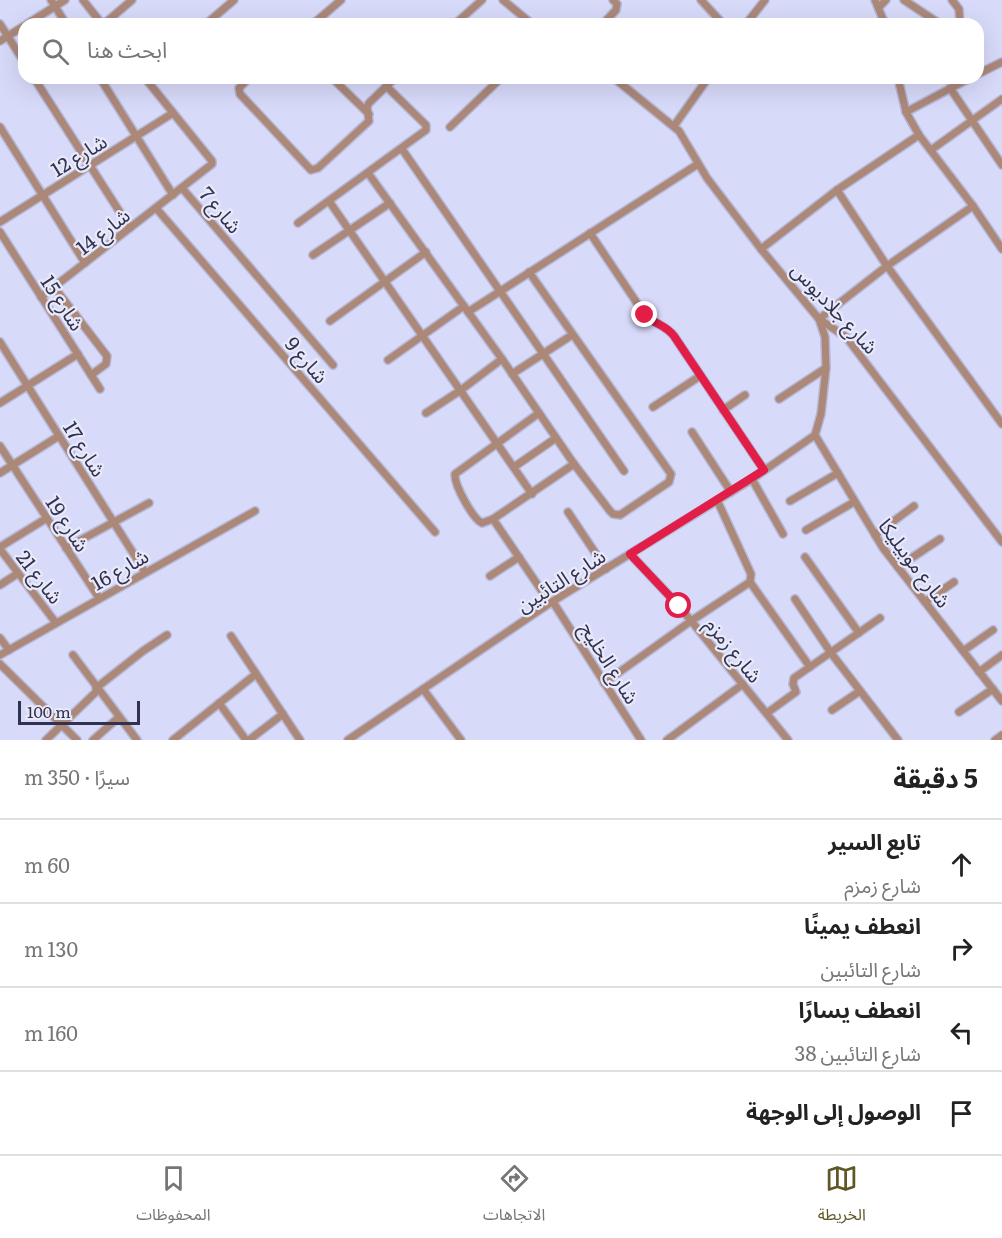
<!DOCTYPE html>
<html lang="ar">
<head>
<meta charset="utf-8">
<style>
  body { margin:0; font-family:Literata,"Noto Sans Arabic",serif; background:#f2f2f2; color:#222; direction:rtl }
  .scale { position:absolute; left:18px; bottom:15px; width:122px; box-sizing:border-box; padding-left:6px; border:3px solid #313150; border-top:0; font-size:16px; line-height:21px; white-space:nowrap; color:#313150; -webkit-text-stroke:4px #e8e9f9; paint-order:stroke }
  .stop { position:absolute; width:18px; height:18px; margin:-14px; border:4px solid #e11d48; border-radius:50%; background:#fff }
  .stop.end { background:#e11d48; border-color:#fff; box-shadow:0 2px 6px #0008 }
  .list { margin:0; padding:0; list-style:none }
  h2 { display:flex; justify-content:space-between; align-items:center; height:78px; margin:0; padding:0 24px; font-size:26px }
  h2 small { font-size:20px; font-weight:400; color:#767676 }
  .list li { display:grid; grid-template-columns:39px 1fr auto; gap:18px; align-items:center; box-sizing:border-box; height:84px; padding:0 24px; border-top:2px solid #e0e0e0 }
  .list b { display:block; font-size:22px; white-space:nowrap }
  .list p { margin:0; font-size:20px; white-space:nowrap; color:#767676 }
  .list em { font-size:20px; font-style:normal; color:#767676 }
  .icon { flex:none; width:33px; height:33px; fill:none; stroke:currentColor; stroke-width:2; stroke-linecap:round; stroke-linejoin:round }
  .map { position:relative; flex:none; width:1002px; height:740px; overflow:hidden; direction:ltr }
  .search { position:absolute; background:#fff; box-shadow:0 6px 24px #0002; left:18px; right:18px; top:18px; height:66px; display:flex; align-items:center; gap:15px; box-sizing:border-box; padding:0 21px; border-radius:18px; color:#767676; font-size:22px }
  .sheet { height:414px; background:#fff }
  nav { display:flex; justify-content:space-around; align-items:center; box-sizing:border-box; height:84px; border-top:2px solid #e0e0e0; background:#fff; font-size:16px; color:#767676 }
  nav a { display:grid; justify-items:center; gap:3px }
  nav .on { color:#5e5825 }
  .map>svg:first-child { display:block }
</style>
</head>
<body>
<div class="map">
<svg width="1002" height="740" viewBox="0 0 1002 740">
  <rect width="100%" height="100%" fill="#d8dafa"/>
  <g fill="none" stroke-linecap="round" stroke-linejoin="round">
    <defs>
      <g id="minor">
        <polyline points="51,0 66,24"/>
        <polyline points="83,0 102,24"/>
        <polyline points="503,0 532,24"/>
        <polyline points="701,0 723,24"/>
        <polyline points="875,0 885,24"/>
        <polyline points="904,0 940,24"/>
        <polyline points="952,0 959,9 960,24"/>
        <polyline points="879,7 886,0"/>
        <polyline points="0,24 24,62"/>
        <polyline points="27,24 65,0"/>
        <polyline points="104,24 132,0"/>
        <polyline points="206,24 234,0"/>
        <polyline points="313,24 341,0"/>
        <polyline points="455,24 482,0"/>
        <polyline points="603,24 616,10 617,4 613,0"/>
        <polyline points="746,24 765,0"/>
        <polyline points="0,41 24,26"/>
        <polyline points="978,74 1002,62"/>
        <polyline points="34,78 130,228"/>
        <polyline points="100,78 173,195"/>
        <polyline points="249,78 239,88 240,94 311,170 318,168 369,121 367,107 369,103 395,78"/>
        <polyline points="332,78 369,114"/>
        <polyline points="614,78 679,131 707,178 761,249 819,319 846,337 1002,542"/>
        <polyline points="898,78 906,112 919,135 973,206 1002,249"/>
        <polyline points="950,88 1002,165"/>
        <polyline points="906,112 970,78"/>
        <polyline points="674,126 708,78"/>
        <polyline points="0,127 85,263"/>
        <polyline points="450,127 501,78"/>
        <polyline points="402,149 624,471"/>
        <polyline points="931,150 1002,99"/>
        <polyline points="368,173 502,359 574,464 610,511 613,514 620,515 669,482 671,474 529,272"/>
        <polyline points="182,188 333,365"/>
        <polyline points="837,190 887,266 1002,424"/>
        <polyline points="329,201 532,494"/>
        <polyline points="156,208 435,532"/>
        <polyline points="0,222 173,113"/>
        <polyline points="298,223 426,130 426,125 386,86"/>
        <polyline points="0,232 100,389"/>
        <path d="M590 233 645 315C654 324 666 325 674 336L764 470"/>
        <polyline points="761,249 837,190 919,135"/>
        <polyline points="313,255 390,203"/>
        <polyline points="54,287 107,356 106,364 91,375"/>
        <polyline points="41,297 212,164 212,161 145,78"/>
        <polyline points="468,312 698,164"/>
        <polyline points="330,321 426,252"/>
        <polyline points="0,342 145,572"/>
        <polyline points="388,360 464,306"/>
        <polyline points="512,374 572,335"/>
        <polyline points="779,399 826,368"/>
        <polyline points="0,403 78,354"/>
        <polyline points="653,407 700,376"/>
        <polyline points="723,410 745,395"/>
        <polyline points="426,413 461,390 502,359"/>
        <path d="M539 413 455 474C454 485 473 519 482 523L493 519 574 464"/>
        <polyline points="692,432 731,492"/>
        <polyline points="815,435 883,548 1002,701"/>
        <polyline points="0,446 99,598"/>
        <polyline points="514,467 556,438"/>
        <polyline points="0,473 59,436"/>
        <polyline points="752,479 783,534"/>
        <polyline points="790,501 838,473"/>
        <polyline points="568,512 606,569"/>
        <polyline points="493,519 550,603"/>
        <polyline points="806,530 854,502"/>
        <polyline points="875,535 914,506"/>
        <polyline points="0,547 47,518"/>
        <polyline points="66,548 149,503"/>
        <polyline points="0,549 56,623"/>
        <polyline points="630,554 679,606 788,740"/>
        <polyline points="805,557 859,633"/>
        <polyline points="898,567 940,539"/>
        <polyline points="490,576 519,557"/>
        <polyline points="750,582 810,667"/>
        <polyline points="0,585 17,574"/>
        <polyline points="795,599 831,653 898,740"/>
        <polyline points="553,602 641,740"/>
        <polyline points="925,602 954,582"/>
        <polyline points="231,636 300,740"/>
        <polyline points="0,638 9,650"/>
        <polyline points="963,651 993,630"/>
        <polyline points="0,655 255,511"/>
        <polyline points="73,655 137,740"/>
        <polyline points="0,664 77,740"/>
        <polyline points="979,672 1002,655"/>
        <polyline points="604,683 691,621 750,582 751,574 717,500"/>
        <polyline points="96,688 143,651 167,635"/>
        <polyline points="423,689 461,740"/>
        <polyline points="219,703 246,740"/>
        <polyline points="832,710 860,691"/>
        <polyline points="959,712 993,689"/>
        <polyline points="767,713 796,692 793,684 794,678 880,618"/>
        <polyline points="46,740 98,690"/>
        <polyline points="93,740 119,717"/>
        <polyline points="173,740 256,674"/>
        <polyline points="249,740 283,714"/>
        <polyline points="348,740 550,603 752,479 815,435 821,414 826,368 825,337 819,319 887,266 973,206"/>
        <polyline points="667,740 743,684"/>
        <polyline points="995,740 1002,735"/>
      </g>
    </defs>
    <use href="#minor" stroke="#b7b8d8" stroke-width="10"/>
    <use href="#minor" stroke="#ac8879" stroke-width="7"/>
  </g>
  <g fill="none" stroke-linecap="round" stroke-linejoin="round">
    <path stroke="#e11d48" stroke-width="8" d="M645 315C654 324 666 325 674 336L764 470 630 554 679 606"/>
  </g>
  <g text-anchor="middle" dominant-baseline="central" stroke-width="4.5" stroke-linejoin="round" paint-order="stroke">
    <g font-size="20" fill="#313150" stroke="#e8e9f9">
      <text transform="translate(78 154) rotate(-32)">شارع 12</text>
      <text transform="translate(222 209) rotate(50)">شارع 7</text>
      <text transform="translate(102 230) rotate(-38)">شارع 14</text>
      <text transform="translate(64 302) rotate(57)">شارع 15</text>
      <text transform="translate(836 307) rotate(47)">شارع جلاديوس</text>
      <text transform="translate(308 359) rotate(49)">شارع 9</text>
      <text transform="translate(86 448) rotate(58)">شارع 17</text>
      <text transform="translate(69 523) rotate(57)">شارع 19</text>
      <text transform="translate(916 562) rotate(53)">شارع موبيليكا</text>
      <text transform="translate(119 568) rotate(-30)">شارع 16</text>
      <text transform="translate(41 576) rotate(52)">شارع 21</text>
      <text transform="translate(560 579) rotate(-32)">شارع التائبين</text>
      <text transform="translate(735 649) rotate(51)">شارع زمزم</text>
      <text transform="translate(611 662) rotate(58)">شارع الخليج</text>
    </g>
  </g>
</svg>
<div class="scale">100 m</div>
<div class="stop" style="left:679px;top:606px"></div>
<div class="stop end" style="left:645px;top:315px"></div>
<div class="search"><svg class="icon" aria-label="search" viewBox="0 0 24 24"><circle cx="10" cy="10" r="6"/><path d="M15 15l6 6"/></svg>ابحث هنا</div>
</div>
<section class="sheet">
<h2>5 دقيقة<small>سيرًا · 350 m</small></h2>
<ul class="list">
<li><svg class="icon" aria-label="ahead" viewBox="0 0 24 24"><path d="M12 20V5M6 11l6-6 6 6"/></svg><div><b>تابع السير</b><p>شارع زمزم</p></div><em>60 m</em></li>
<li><svg class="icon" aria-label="right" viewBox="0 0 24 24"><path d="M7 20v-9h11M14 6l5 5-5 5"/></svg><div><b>انعطف يمينًا</b><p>شارع التائبين</p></div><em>130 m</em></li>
<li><svg class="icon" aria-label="left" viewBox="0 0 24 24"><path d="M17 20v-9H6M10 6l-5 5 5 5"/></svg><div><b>انعطف يسارًا</b><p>شارع التائبين 38</p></div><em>160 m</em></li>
<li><svg class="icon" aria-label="arrive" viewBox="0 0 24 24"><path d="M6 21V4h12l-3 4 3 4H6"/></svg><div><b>الوصول إلى الوجهة</b></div></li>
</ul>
</section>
<nav>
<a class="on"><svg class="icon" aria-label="map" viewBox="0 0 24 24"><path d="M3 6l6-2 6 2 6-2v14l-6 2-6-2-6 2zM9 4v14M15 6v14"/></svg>الخريطة</a>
<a><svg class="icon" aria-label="directions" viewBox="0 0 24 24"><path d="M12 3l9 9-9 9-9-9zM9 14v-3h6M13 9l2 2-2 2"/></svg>الاتجاهات</a>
<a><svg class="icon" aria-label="saved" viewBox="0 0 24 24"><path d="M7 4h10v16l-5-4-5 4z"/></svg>المحفوظات</a>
</nav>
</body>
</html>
